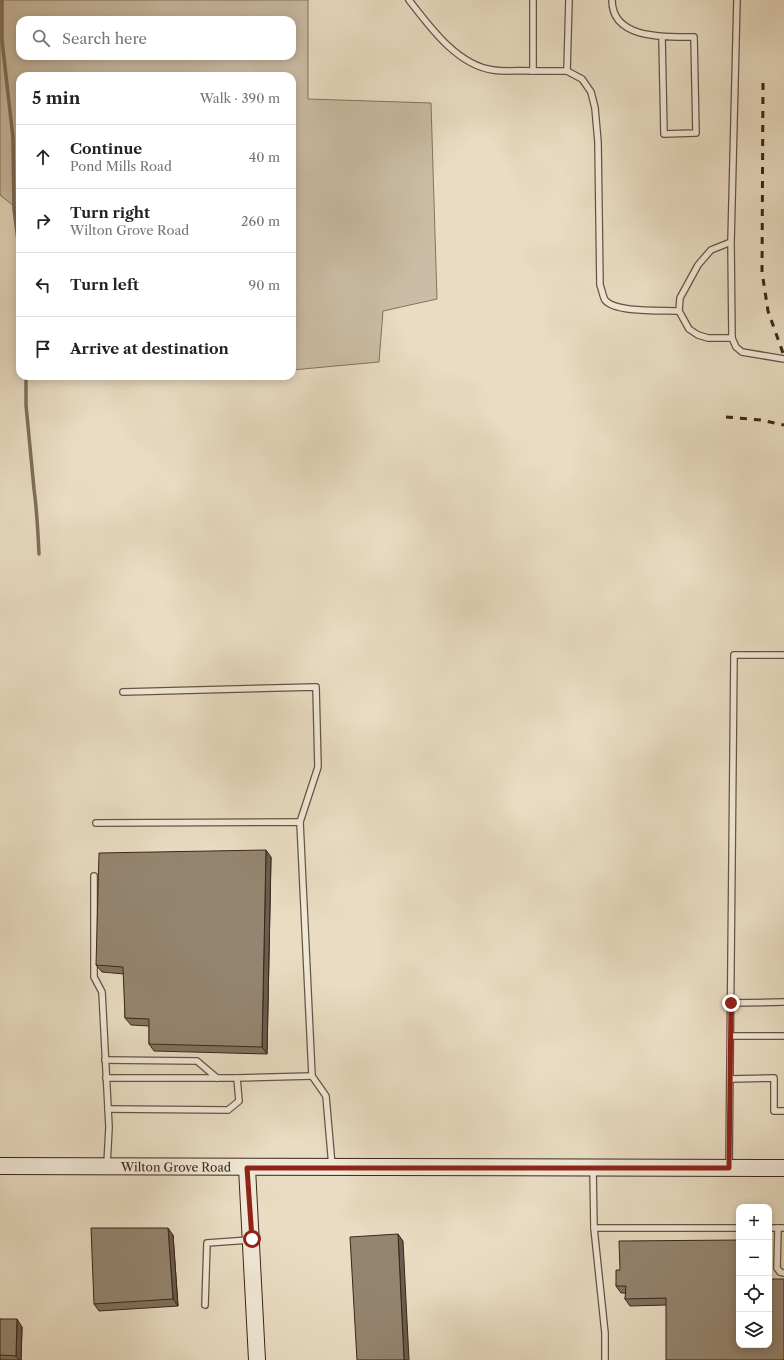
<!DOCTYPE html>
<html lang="en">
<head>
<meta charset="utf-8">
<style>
  body { margin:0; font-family:"Libre Caslon Text",serif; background:#f6f6f6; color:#222 }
  .controls { position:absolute; right:12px; bottom:12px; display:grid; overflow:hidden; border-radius:8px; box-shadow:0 2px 10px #0003 }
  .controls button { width:36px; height:36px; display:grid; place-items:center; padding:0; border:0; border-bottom:1px solid #e0e0e0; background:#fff; color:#222; font:20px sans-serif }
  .stop { position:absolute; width:12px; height:12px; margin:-9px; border:3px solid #8f2418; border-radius:50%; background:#fff }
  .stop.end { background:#8f2418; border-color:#fff; box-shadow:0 1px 4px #0008 }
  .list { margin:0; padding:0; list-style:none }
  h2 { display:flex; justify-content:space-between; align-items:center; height:52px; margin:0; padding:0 16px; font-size:17px }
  h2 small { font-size:13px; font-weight:400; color:#767676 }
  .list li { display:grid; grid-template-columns:26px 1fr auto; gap:12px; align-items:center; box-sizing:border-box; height:64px; padding:0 16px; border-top:1px solid #e0e0e0 }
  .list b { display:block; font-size:15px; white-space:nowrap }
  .list p { margin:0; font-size:13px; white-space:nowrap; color:#767676 }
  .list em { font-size:13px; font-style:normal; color:#767676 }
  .icon { flex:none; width:22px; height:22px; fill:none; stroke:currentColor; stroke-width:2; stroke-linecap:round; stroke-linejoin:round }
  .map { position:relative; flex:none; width:784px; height:1360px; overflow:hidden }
  .search { position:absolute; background:#fff; box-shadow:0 2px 10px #0003; left:16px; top:16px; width:280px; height:44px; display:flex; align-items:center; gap:10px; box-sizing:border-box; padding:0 14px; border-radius:12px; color:#767676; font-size:15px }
  .panel { position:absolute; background:#fff; box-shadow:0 2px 10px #0003; left:16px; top:72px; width:280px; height:308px; border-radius:12px }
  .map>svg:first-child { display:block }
</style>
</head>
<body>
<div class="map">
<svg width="784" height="1360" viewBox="0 0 784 1360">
  <rect width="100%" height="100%" fill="#e9dcc2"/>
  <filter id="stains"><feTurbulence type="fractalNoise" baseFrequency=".005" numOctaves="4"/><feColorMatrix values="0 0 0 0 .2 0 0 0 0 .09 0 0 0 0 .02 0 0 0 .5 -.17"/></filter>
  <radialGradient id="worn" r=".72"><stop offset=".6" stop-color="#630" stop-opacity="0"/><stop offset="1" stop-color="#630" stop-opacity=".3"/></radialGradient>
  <path fill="#cbbda5" stroke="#83725e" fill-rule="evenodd" d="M0 0H308V99L431 103 437 299 383 311 379 362 292 370V76H20V211L0 195ZM20 20H292V56H20Z"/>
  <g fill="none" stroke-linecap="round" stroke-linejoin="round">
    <g stroke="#806e5b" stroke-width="3.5">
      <polyline points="2,0 2,40 13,138 14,209 20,256"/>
      <path d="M26 376V405L34 489C37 511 38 532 39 554"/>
    </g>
    <defs>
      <g id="service">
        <path d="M409 0C430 27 457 65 493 70 506 72 520 70 533 71V0"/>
        <path d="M612 0C612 40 666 37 694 37L696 133 664 134 662 37"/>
        <polyline points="533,71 567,71 569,0"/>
        <path d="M567 71 582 79 591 92 595 108 598 142 600 285C602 290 603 297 605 300 615 313 663 310 679 311"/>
        <polyline points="731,242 711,250 698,265 680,298 679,311 689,329 698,335 708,338 732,338 731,242 737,0"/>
        <polyline points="732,338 736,347 742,352 784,359"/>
        <polyline points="123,692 316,687 318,767 300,822"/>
        <polyline points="96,823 300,822 312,1076 326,1096 332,1166"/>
        <polyline points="94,876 94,977 102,992 109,1127 107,1165"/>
        <polyline points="731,1003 784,1002"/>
        <polyline points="731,1036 784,1036"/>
        <polyline points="105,1060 197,1061 217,1078"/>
        <polyline points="106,1078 237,1078 239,1101 228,1110 108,1109"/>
        <polyline points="237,1078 312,1076"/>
        <polyline points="730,1079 774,1078 774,1111 784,1111"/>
        <polyline points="729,1166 734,655 784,655"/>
        <polyline points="593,1169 594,1228 739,1228"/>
        <polyline points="594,1228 605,1333 605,1360"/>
        <polyline points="769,1228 784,1228"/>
        <polyline points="778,1228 777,1268 780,1272 784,1273"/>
        <polyline points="205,1305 207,1243 249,1240"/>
      </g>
      <g id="secondary">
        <path id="s1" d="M0 1166 784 1168"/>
        <polyline points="247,1168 257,1360"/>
      </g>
    </defs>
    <use href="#service" stroke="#665442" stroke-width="8"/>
    <use href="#secondary" stroke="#3b2718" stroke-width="18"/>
    <use href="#service" stroke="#f1e8d7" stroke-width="5.5"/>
    <use href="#secondary" stroke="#f1e8d7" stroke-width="16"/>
    <g stroke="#3b2718" stroke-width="3" stroke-dasharray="7 7" stroke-linecap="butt">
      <polyline points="763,83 762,272 768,311 784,356"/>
      <polyline points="726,417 761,420 784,425"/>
    </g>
  </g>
  <g fill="#807260" stroke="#3b2718">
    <polygon points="271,857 267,1054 154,1051 149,1044 149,1026 131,1025 125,1018 124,974 102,972 96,965"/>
    <polygon points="173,1235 178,1306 99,1311 94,1304"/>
    <polygon points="739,1240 666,1305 630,1306 625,1299 626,1293 621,1293 616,1286 620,1270"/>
    <polygon points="0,1319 22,1327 21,1360 0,1360"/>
  </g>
  <g fill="#685d4e" stroke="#3b2718">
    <polygon points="266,850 271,857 267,1054 262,1047"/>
    <polygon points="168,1228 173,1235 178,1306 173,1299"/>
    <polygon points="398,1234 403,1241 409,1360 404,1360"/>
    <polygon points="17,1319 22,1327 21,1360 19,1360 16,1356"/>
  </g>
  <g fill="#958570" stroke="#3b2718">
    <polygon points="266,850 262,1047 149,1044 149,1019 125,1018 123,967 96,965 99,853"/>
    <polygon points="91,1228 168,1228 173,1299 94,1304"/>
    <polygon points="398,1234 404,1360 357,1360 350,1237"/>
    <polygon points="739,1240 739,1345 769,1345 769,1279 784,1279 784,1360 666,1360 666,1298 625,1299 626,1286 616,1286 616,1270 620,1270 619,1241"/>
    <polygon points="0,1319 17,1319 16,1356 0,1355"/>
  </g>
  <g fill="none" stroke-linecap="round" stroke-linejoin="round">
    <polyline stroke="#8f2418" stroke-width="5" points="252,1239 247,1168 729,1168 731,1003"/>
  </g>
  <g text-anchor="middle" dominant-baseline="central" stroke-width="4" stroke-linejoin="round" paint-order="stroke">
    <g font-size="12" fill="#3b2718" stroke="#f1e8d7">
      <text stroke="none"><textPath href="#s1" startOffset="176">Wilton Grove Road</textPath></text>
    </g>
  </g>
  <rect width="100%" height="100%" filter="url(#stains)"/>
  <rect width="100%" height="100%" fill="url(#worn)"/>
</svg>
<div class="controls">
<button>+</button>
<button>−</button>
<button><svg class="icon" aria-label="locate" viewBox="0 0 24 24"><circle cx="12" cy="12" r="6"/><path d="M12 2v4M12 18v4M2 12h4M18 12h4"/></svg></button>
<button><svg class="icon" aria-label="layers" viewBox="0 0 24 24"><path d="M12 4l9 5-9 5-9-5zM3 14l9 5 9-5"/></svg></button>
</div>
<div class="stop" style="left:252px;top:1239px"></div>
<div class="stop end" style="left:731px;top:1003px"></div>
<div class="search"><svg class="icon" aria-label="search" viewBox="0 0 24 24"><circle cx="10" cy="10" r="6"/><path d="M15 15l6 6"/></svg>Search here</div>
<section class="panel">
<h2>5 min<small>Walk · 390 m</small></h2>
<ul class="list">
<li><svg class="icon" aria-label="ahead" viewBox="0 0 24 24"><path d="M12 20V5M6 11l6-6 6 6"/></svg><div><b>Continue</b><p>Pond Mills Road</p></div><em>40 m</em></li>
<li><svg class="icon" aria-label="right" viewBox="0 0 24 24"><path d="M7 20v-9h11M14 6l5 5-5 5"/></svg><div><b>Turn right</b><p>Wilton Grove Road</p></div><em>260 m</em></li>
<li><svg class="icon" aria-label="left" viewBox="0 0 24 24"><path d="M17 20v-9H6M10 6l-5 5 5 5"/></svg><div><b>Turn left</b></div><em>90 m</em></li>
<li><svg class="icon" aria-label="arrive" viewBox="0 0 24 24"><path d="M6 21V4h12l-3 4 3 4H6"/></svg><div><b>Arrive at destination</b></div></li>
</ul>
</section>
</div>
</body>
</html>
